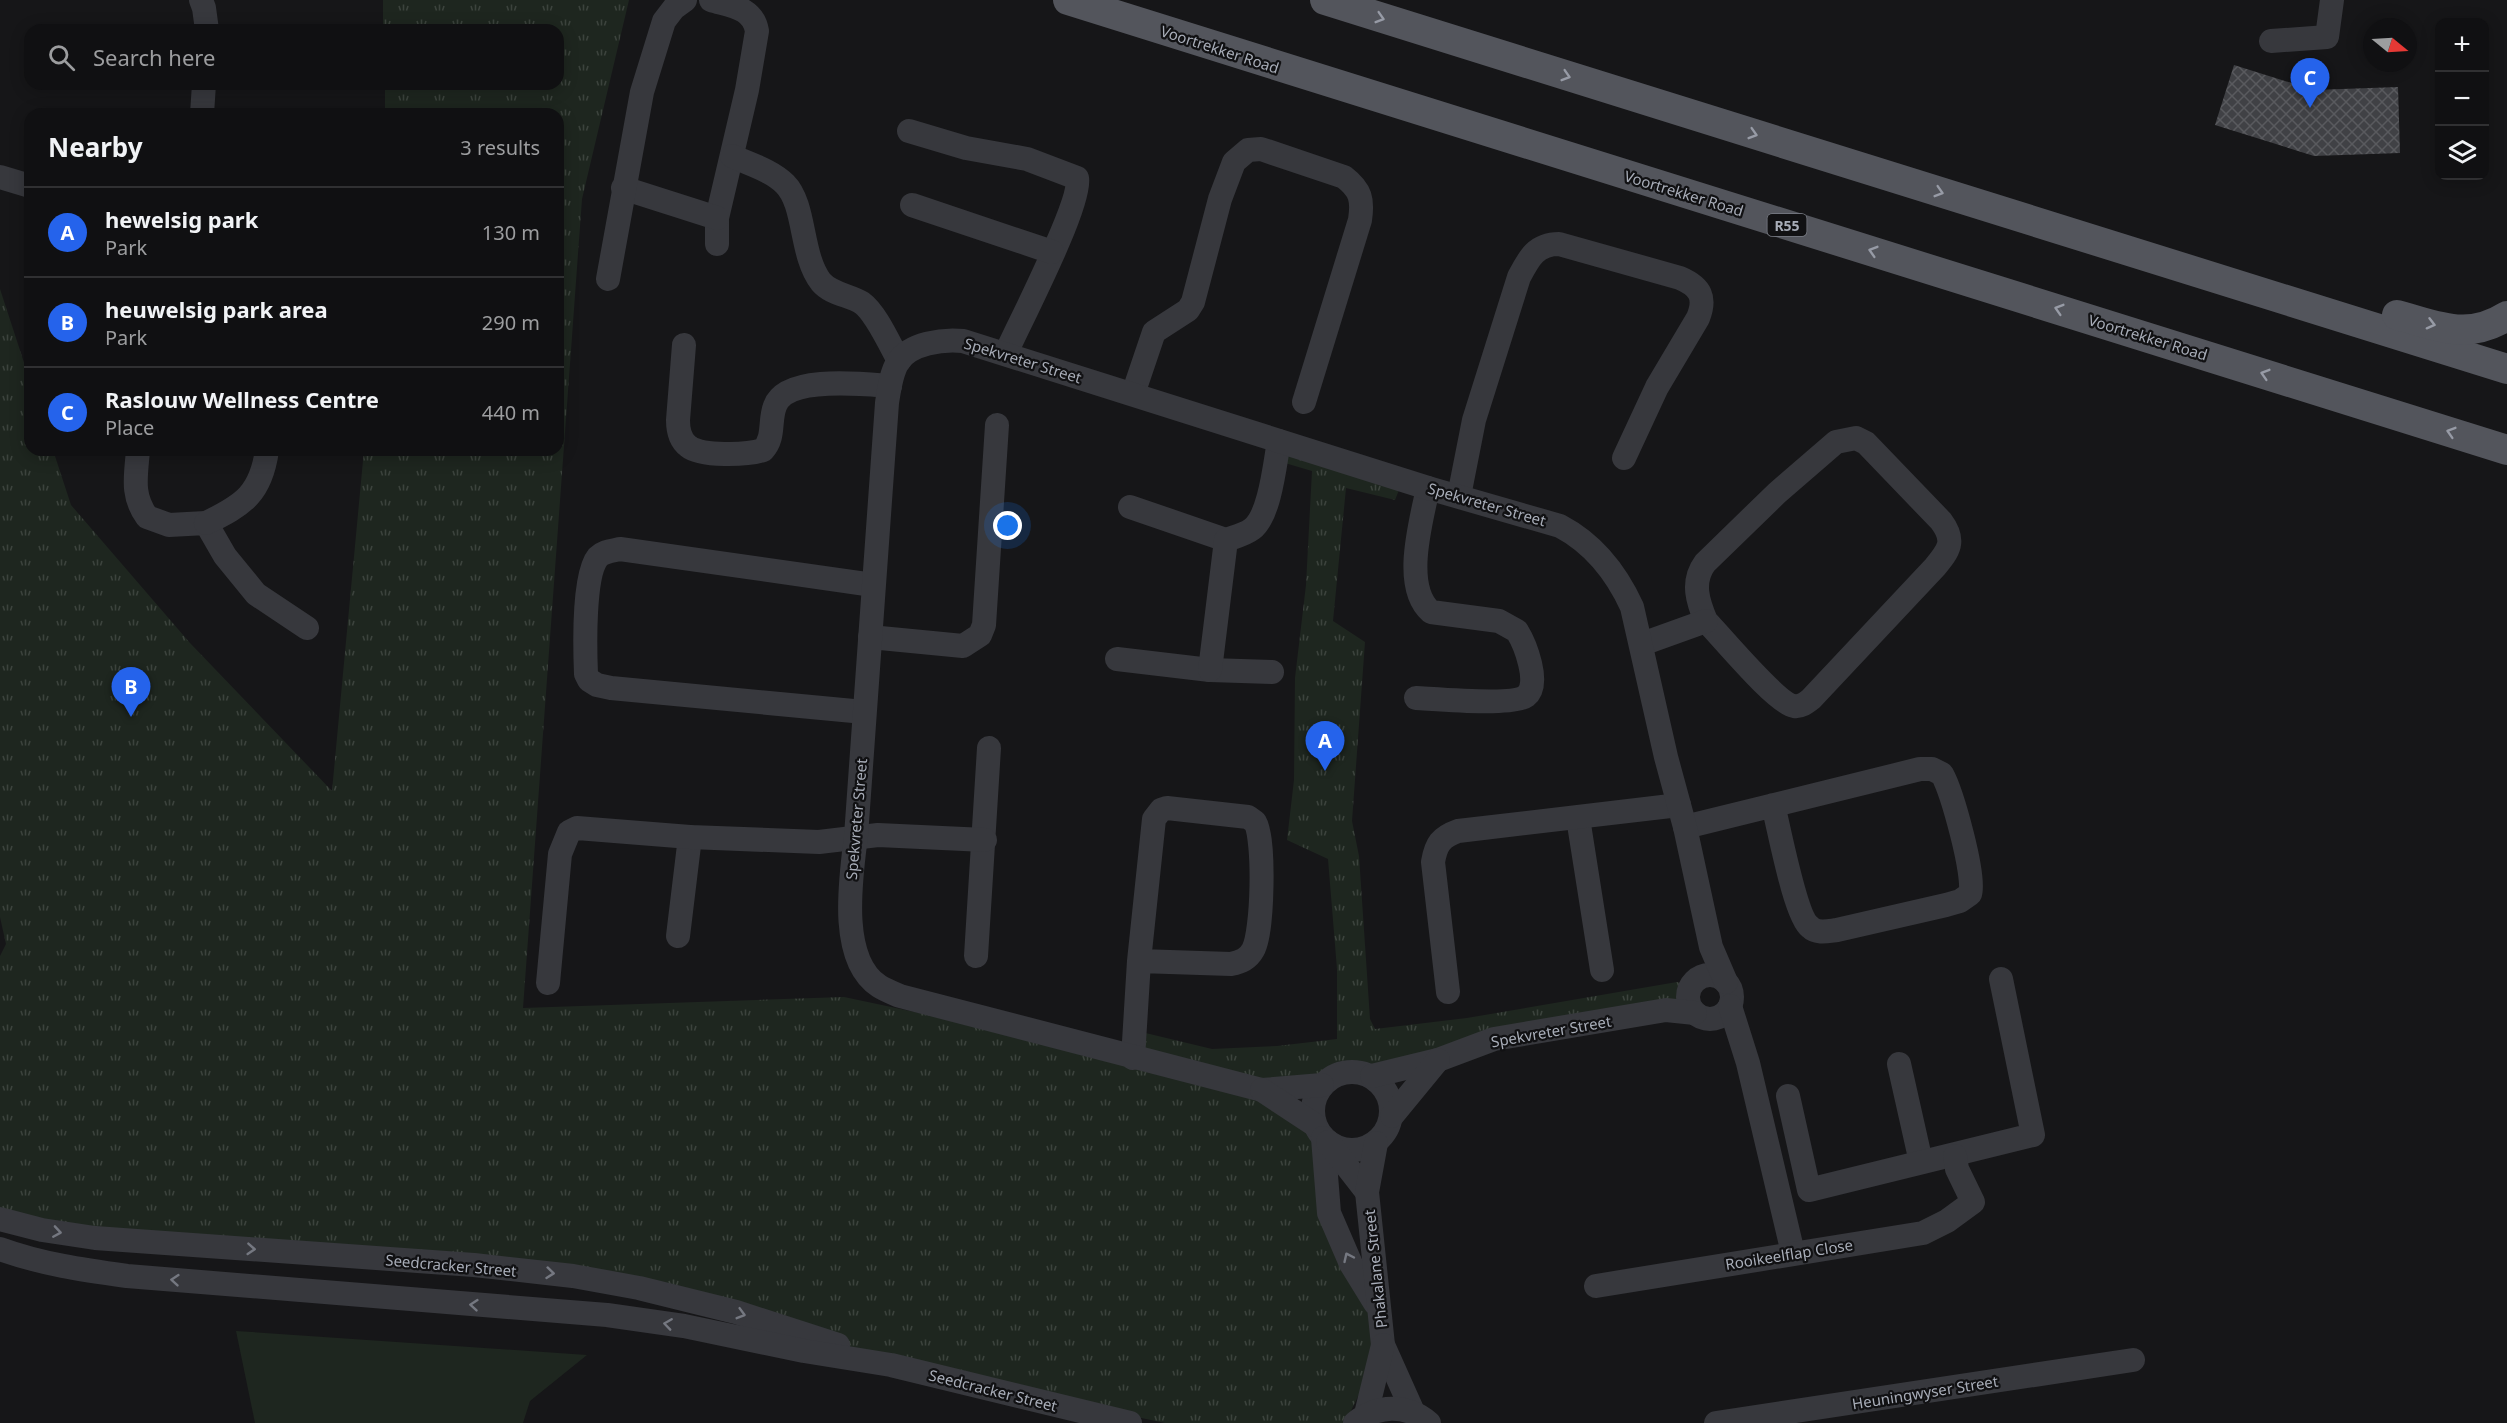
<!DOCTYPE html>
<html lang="en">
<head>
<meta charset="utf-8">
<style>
  body { margin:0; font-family:"Noto Sans",sans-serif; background:#1e1e20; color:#f1f3f6 }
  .controls { position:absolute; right:18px; top:18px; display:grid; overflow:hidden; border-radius:12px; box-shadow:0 3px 15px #0003 }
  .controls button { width:54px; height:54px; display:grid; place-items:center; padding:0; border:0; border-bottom:2px solid #303032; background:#101012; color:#f1f3f6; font:30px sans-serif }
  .compass { position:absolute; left:2363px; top:18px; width:54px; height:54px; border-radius:50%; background:#101012; box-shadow:0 3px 15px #0003; rotate:108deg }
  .you { position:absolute; left:1008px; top:526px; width:21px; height:21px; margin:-15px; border:4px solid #fff; border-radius:50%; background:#1a73e8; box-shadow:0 0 0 9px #1a73e833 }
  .badge { display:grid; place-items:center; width:39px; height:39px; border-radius:50%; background:#2563eb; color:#fff; font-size:20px; font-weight:700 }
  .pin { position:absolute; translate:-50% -50px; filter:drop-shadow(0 2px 3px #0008) }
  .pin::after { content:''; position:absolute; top:32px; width:21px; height:18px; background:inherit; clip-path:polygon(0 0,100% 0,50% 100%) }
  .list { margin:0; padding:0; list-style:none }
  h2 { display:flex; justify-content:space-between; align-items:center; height:78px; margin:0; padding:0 24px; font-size:26px }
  h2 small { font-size:20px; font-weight:400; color:#9c9d9f }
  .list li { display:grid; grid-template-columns:39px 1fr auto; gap:18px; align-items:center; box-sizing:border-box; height:90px; padding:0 24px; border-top:2px solid #303032 }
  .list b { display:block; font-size:22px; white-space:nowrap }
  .list p { margin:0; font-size:20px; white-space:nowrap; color:#9c9d9f }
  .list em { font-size:20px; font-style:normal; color:#9c9d9f }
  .icon { flex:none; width:33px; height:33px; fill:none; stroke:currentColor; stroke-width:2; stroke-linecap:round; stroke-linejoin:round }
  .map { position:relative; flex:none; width:2507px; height:1423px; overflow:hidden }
  .search { position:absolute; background:#101012; box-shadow:0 3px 15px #0003; left:24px; top:24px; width:540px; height:66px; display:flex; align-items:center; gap:15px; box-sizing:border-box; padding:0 21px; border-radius:18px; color:#9c9d9f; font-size:22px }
  .panel { position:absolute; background:#101012; box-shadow:0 3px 15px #0003; left:24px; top:108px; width:540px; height:348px; border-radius:18px }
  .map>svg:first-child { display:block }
</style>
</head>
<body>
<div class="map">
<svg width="2507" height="1423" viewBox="0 0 2507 1423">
  <defs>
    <pattern id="park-tufts" width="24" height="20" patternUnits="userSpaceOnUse" patternTransform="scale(1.5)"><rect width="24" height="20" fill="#1e261f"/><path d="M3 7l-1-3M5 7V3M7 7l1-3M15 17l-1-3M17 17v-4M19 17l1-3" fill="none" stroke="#3c433d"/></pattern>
    <pattern id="building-cross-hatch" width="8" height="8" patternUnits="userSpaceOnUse" patternTransform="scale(1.5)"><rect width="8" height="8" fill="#404145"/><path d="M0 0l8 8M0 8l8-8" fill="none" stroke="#595a5e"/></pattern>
  </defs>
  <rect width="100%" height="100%" fill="#161618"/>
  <polygon fill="#1e261f" points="236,1331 587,1355 530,1401 523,1423 255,1423"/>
  <polygon fill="url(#park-tufts)" points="383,0 629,0 582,199 523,1008 844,997 1132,1058 1133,1030 1212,1049 1277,1046 1337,1039 1337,969 1328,859 1287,840 1294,780 1295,678 1306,585 1312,471 1285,463 1293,445 1403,480 1395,500 1346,488 1333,621 1365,642 1352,821 1359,856 1370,1019 1375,1029 1467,1018 1677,982 1691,986 1666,1010 1362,1072 1346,1071 1322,1085 1269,1089 1315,1125 1328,1207 1383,1345 1345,1423 1165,1423 883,1363 650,1280 199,1245 0,1216 0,956 6,944 0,917 0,289 30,381 30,450 53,450 71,505 190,643 332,791 364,450 558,450 558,114 385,114 385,84 558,84 558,30 383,30"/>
  <polygon fill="url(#building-cross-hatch)" points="2234,65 2314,90 2398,87 2400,153 2314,156 2215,125"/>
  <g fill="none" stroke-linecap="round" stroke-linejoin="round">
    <g stroke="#37383d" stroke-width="24">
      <polyline points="201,0 204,8 207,30"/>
      <path d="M711 0C730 6 753 7 757 31L747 90 717 218V244"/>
      <polyline points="2271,41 2327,37 2332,0"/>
      <polyline points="202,114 204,84"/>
      <path d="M909 131 966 148 1027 159 1077 178C1083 201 1019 324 1006 353"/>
      <path d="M732 156C749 164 771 170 785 184 806 205 800 255 821 282 831 294 849 295 862 303 876 313 890 345 899 361"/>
      <polyline points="0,177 30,186"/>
      <polyline points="623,188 717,218"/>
      <polyline points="912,205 1052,252"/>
      <polyline points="608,279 642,92 664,21 674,8 685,0"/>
      <path d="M684 345 678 420C678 429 680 440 688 446 701 457 748 455 763 450 775 437 769 421 775 406 786 375 863 384 890 386"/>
      <path d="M1133 394 1154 332 1188 310 1193 302 1220 199 1234 162 1248 150 1261 149 1344 177C1361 190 1363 200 1360 220L1304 402"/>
      <path d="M1856 438 1866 443 1941 521C1956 541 1949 550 1935 567L1811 699C1806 703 1801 707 1794 706 1776 703 1722 637 1706 621 1698 602 1691 582 1705 563L1777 493 1836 442Z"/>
      <path d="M138 450C136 476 131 495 147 517L169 525 206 523 225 556 256 594 307 628"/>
      <path d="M1459 496 1474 420 1519 277C1529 258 1536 244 1559 244L1680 278C1701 287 1706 298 1698 318L1657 387 1624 458"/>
      <polyline points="1130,507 1226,540"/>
      <path d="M206 523C244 505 261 493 267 450"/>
      <polyline points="870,637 963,646 980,635 984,625 997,425"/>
      <polyline points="1642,644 1706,621"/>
      <polyline points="1117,659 1210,670 1272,672"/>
      <path d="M1210 670 1226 540C1234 537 1244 535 1252 529 1270 516 1275 463 1279 441"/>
      <path d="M1416 698C1436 699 1513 706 1526 696 1541 684 1525 644 1517 631L1499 621 1431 612C1402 587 1421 522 1428 488"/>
      <path d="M864 712 611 688 597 685 589 680 586 674C585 649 583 575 598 557 604 551 612 551 620 549L873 585"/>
      <polyline points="1578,818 1602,970"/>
      <path d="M1685 827 1920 769H1932L1942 774C1952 792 1976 877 1970 894L1960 901 1946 905 1837 930C1828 931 1817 934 1810 927 1795 916 1779 827 1773 805"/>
      <polyline points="678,936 690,837"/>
      <polyline points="976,956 989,748"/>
      <circle cx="1710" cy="997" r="22"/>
      <polyline points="548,983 560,854 569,832 577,828 690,837 819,842 878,835 985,840"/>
      <path d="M1448 992 1433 862C1436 844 1441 837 1458 831L1679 805"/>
      <polyline points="1730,1006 1748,1063 1793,1253"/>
      <path d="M1133 1058 1139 961 1154 819 1161 810 1167 808 1248 817 1255 822C1265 839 1263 932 1253 950 1248 959 1241 962 1231 964L1139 961"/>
      <polyline points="1899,1064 1921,1162"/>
      <circle cx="1352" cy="1111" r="39"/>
      <polyline points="1372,1076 1438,1060 1494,1039 1666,1010 1695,1013"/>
      <path d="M1322 1085 1262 1090 900 996C893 993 885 990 879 986 838 959 851 877 856 836L887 403C889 390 891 373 898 362 910 343 943 339 963 341L1428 488 1560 526C1594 544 1616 572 1632 607L1666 757 1685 827 1711 947 1726 982"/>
      <polyline points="1262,1090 1315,1125"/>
      <polyline points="1788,1096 1809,1190 2033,1135 2001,979"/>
      <polyline points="1392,1116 1438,1060"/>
      <polyline points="1323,1138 1329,1213 1351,1264 1375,1303"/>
      <polyline points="1328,1142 1367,1192"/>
      <polyline points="1376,1143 1367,1192 1383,1345 1413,1412"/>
      <polyline points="0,1219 42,1230 95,1238 474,1265 573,1276 639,1288 736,1312 838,1345"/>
      <path d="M0 1249C41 1264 84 1270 127 1276L607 1315 684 1326 804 1351 891 1365 1130 1423"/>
      <polyline points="1596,1286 1923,1233 1947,1221 1973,1202 1957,1169 1955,1156"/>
      <polyline points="1366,1414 1383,1345"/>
      <path d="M1355 1423C1377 1405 1406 1403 1429 1423"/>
      <polyline points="1716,1423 2133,1360"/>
    </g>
    <g stroke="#53555c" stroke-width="30">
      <polyline points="1068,0 2507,450"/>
      <polyline points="1325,0 2507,369"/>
      <path d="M2397 315C2439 326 2467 341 2507 316"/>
    </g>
  </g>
  <defs><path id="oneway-chevron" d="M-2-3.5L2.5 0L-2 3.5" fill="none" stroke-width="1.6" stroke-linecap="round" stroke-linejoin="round" transform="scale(1.5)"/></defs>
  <g stroke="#979ba6">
    <use href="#oneway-chevron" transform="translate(1380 18) rotate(17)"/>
    <use href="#oneway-chevron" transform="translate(1566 76) rotate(17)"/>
    <use href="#oneway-chevron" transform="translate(1753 134) rotate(17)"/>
    <use href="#oneway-chevron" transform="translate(1939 192) rotate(17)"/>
    <use href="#oneway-chevron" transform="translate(1873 251) rotate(-163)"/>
    <use href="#oneway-chevron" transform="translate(2059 309) rotate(-163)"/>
    <use href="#oneway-chevron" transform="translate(2431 324) rotate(15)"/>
    <use href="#oneway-chevron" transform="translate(2265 374) rotate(-163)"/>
    <use href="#oneway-chevron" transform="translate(2451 432) rotate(-163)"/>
  </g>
  <g stroke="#757881">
    <use href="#oneway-chevron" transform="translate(57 1232) rotate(9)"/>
    <use href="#oneway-chevron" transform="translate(251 1249) rotate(4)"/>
    <use href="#oneway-chevron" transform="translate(1348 1257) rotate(-115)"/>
    <use href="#oneway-chevron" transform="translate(550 1273) rotate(6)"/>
    <use href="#oneway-chevron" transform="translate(175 1280) rotate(-175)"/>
    <use href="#oneway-chevron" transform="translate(474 1305) rotate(-175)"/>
    <use href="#oneway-chevron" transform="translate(741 1314) rotate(16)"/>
    <use href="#oneway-chevron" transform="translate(668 1324) rotate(-172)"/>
  </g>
  <g text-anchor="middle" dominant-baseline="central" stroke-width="4.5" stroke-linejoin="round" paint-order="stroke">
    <rect fill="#111113" stroke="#7b7e86" stroke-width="1.5" x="1767.5" y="214" width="39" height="22" rx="4.5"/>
    <g font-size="14" font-weight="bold" fill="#a8adb8">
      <text x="1787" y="225">R55</text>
    </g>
    <g font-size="15" fill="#a8adb8" stroke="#111113">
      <text transform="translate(1220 49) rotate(18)">Voortrekker Road</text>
      <text transform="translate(1684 193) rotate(17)">Voortrekker Road</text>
      <text transform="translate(2148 337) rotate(17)">Voortrekker Road</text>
      <text transform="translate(1023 360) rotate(17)">Spekvreter Street</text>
      <text transform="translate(1487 504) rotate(16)">Spekvreter Street</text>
      <text transform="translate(856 819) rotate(-85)">Spekvreter Street</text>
      <text transform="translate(1551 1031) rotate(-10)">Spekvreter Street</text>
      <text transform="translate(1789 1254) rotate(-9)">Rooikeelflap Close</text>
      <text transform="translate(451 1265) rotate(5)">Seedcracker Street</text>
      <text transform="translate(1375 1269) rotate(-96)">Phakalane Street</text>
      <text transform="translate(993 1390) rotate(14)">Seedcracker Street</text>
      <text transform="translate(1925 1392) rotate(-9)">Heuningwyser Street</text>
    </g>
  </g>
</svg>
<div class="controls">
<button>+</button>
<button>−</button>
<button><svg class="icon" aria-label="layers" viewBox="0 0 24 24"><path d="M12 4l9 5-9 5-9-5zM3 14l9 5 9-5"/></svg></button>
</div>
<svg class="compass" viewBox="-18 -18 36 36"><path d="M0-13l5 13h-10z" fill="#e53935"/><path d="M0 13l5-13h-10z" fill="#9c9d9f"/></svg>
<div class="you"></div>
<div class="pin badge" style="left:1325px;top:771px">A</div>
<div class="pin badge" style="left:131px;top:717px">B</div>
<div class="pin badge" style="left:2310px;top:108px">C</div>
<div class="search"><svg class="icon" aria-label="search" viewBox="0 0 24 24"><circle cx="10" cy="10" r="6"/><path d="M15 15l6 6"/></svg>Search here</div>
<section class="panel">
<h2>Nearby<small>3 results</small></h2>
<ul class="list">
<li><span class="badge">A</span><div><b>hewelsig park</b><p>Park</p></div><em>130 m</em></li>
<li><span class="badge">B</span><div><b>heuwelsig park area</b><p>Park</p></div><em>290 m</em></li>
<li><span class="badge">C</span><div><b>Raslouw Wellness Centre</b><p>Place</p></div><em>440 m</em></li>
</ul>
</section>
</div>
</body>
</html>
